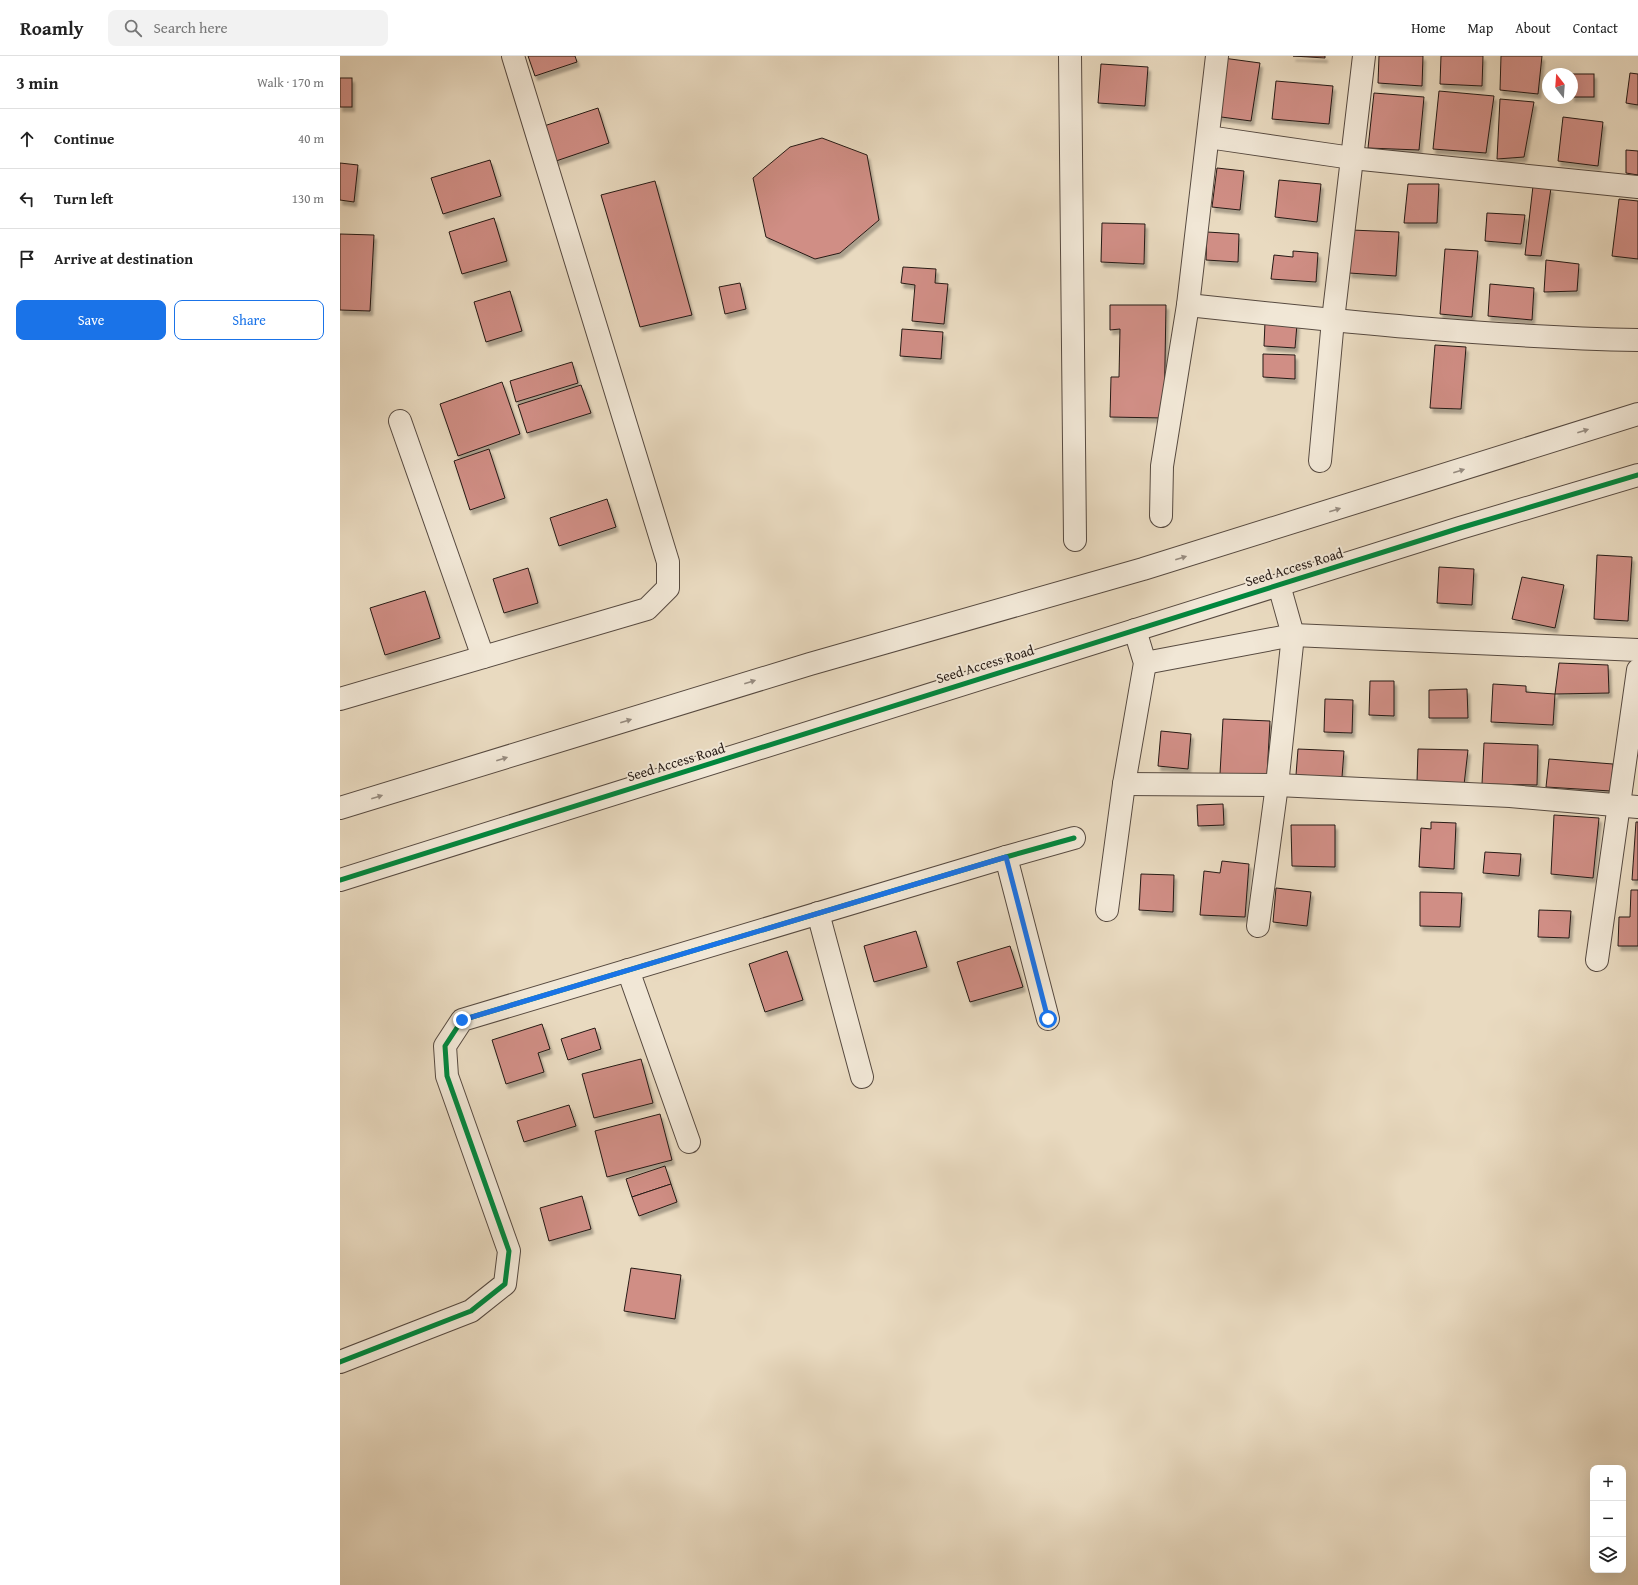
<!DOCTYPE html>
<html lang="en">
<head>
<meta charset="utf-8">
<style>
  body { margin:0; font-family:"Gentium Book Plus",serif; background:#f2f2f2; color:#222 }
  .controls { position:absolute; right:12px; bottom:12px; display:grid; overflow:hidden; border-radius:8px; box-shadow:0 4px 16px #0002 }
  .controls button { width:36px; height:36px; display:grid; place-items:center; padding:0; border:0; border-bottom:1px solid #e0e0e0; background:#fff; color:#222; font:20px sans-serif }
  .compass { position:absolute; left:1202px; top:12px; width:36px; height:36px; border-radius:50%; background:#fff; box-shadow:0 4px 16px #0002; rotate:343deg }
  .stop { position:absolute; width:12px; height:12px; margin:-9px; border:3px solid #1a73e8; border-radius:50%; background:#fff }
  .stop.end { background:#1a73e8; border-color:#fff; box-shadow:0 1px 4px #0008 }
  .list { margin:0; padding:0; list-style:none }
  h2 { display:flex; justify-content:space-between; align-items:center; height:52px; margin:0; padding:0 16px; font-size:17px }
  h2 small { font-size:13px; font-weight:400; color:#767676 }
  .list li { display:grid; grid-template-columns:26px 1fr auto; gap:12px; align-items:center; box-sizing:border-box; height:60px; padding:0 16px; border-top:1px solid #e0e0e0 }
  .list b { display:block; font-size:15px; white-space:nowrap }
  .list em { font-size:13px; font-style:normal; color:#767676 }
  .actions { display:flex; gap:8px; padding:12px 16px }
  .actions a { flex:1; padding:9px 0; border:1px solid #1a73e8; border-radius:8px; text-align:center; font-size:14px; color:#1a73e8 }
  .actions .main { background:#1a73e8; color:#fff }
  .icon { flex:none; width:22px; height:22px; fill:none; stroke:currentColor; stroke-width:2; stroke-linecap:round; stroke-linejoin:round }
  .map { position:relative; flex:none; width:1298px; height:1529px; overflow:hidden }
  header { display:flex; align-items:center; gap:24px; box-sizing:border-box; height:56px; padding:0 20px; background:#fff; border-bottom:1px solid #e0e0e0 }
  header strong { font-size:19px }
  nav { display:flex; gap:22px; margin-inline-start:auto; font-size:14px }
  .search { width:280px; height:36px; background:#f2f2f2; display:flex; align-items:center; gap:10px; box-sizing:border-box; padding:0 14px; border-radius:8px; color:#767676; font-size:15px }
  main { display:flex }
  aside { flex:1; background:#fff }
  .map>svg:first-child { display:block }
</style>
</head>
<body>
<header>
<strong>Roamly</strong>
<div class="search"><svg class="icon" aria-label="search" viewBox="0 0 24 24"><circle cx="10" cy="10" r="6"/><path d="M15 15l6 6"/></svg>Search here</div>
<nav><a>Home</a><a>Map</a><a>About</a><a>Contact</a></nav>
</header>
<main>
<aside>
<h2>3 min<small>Walk · 170 m</small></h2>
<ul class="list">
<li><svg class="icon" aria-label="ahead" viewBox="0 0 24 24"><path d="M12 20V5M6 11l6-6 6 6"/></svg><div><b>Continue</b></div><em>40 m</em></li>
<li><svg class="icon" aria-label="left" viewBox="0 0 24 24"><path d="M17 20v-9H6M10 6l-5 5 5 5"/></svg><div><b>Turn left</b></div><em>130 m</em></li>
<li><svg class="icon" aria-label="arrive" viewBox="0 0 24 24"><path d="M6 21V4h12l-3 4 3 4H6"/></svg><div><b>Arrive at destination</b></div></li>
</ul>
<div class="actions"><a class="main">Save</a><a>Share</a></div>
</aside>
<div class="map">
<svg width="1298" height="1529" viewBox="0 0 1298 1529">
  <defs>
    <filter id="shadow"><feDropShadow dx="2.5" dy="4.5" stdDeviation="1" flood-color="#0004"/></filter>
  </defs>
  <rect width="100%" height="100%" fill="#e9dac0"/>
  <filter id="stains"><feTurbulence type="fractalNoise" baseFrequency=".005" numOctaves="4"/><feColorMatrix values="0 0 0 0 .2 0 0 0 0 .09 0 0 0 0 .02 0 0 0 .5 -.17"/></filter>
  <radialGradient id="worn" r=".72"><stop offset=".6" stop-color="#630" stop-opacity="0"/><stop offset="1" stop-color="#630" stop-opacity=".3"/></radialGradient>
  <g fill="#d08e85" stroke="#261a15" filter="url(#shadow)">
    <polygon points="188,0 235,0 237,6 195,20"/>
    <polygon points="953,0 985,0 985,2"/>
    <polygon points="1039,0 1083,0 1082,30 1038,27"/>
    <polygon points="1101,0 1143,0 1142,30 1100,28"/>
    <polygon points="1161,0 1202,0 1198,38 1160,34"/>
    <polygon points="883,2 920,7 911,65 874,60"/>
    <polygon points="761,8 808,11 805,50 758,47"/>
    <polygon points="1290,17 1298,18 1298,49 1286,47"/>
    <rect x="1232" y="18" width="22" height="23"/>
    <rect x="0" y="22" width="12" height="29"/>
    <polygon points="936,25 993,30 989,68 932,63"/>
    <polygon points="1099,35 1154,40 1146,97 1093,93"/>
    <polygon points="1034,37 1084,41 1079,94 1028,92"/>
    <polygon points="1160,43 1194,46 1184,101 1157,103"/>
    <polygon points="258,52 269,87 216,105 204,70"/>
    <polygon points="1223,61 1263,66 1258,110 1218,105"/>
    <polygon points="482,82 527,99 539,164 500,197 475,203 426,181 413,122 450,91"/>
    <polygon points="1286,94 1298,95 1298,119 1286,117"/>
    <polygon points="150,104 161,140 103,158 91,122"/>
    <polygon points="0,107 18,109 14,146 0,144"/>
    <polygon points="877,112 904,115 900,154 872,151"/>
    <polygon points="939,124 981,128 977,166 935,161"/>
    <polygon points="315,125 352,259 300,271 261,139"/>
    <polygon points="1068,128 1099,128 1097,167 1064,167"/>
    <polygon points="1193,130 1211,132 1201,200 1185,199"/>
    <polygon points="1279,143 1298,145 1298,203 1272,200"/>
    <polygon points="1147,157 1185,159 1181,188 1145,185"/>
    <polygon points="154,162 167,205 122,218 109,176"/>
    <polygon points="762,167 805,168 804,208 761,206"/>
    <polygon points="1011,174 1059,176 1056,220 1009,217"/>
    <polygon points="867,176 899,178 898,206 866,204"/>
    <polygon points="0,178 34,179 30,255 0,254"/>
    <polygon points="1105,193 1138,195 1132,261 1100,258"/>
    <polygon points="953,195 978,197 976,226 931,223 934,199 953,201"/>
    <polygon points="1206,204 1239,208 1237,235 1204,236"/>
    <polygon points="563,211 596,213 595,227 608,228 604,268 572,265 575,229 561,227"/>
    <polygon points="400,227 406,253 385,258 379,231"/>
    <polygon points="1150,228 1194,232 1192,264 1148,260"/>
    <polygon points="170,235 182,275 146,286 134,246"/>
    <polygon points="770,249 826,249 824,362 770,361 771,321 779,321 780,273 770,274"/>
    <polygon points="925,266 957,268 955,292 924,290"/>
    <polygon points="562,273 603,276 601,303 560,300"/>
    <polygon points="1095,289 1126,291 1121,353 1090,352"/>
    <polygon points="923,298 955,299 955,323 923,321"/>
    <polygon points="232,306 238,327 176,346 170,325"/>
    <polygon points="162,326 180,378 118,400 100,348"/>
    <polygon points="241,329 251,357 187,377 178,349"/>
    <polygon points="149,393 165,442 130,454 114,405"/>
    <polygon points="267,443 276,471 219,490 210,462"/>
    <polygon points="1257,499 1292,501 1288,565 1254,563"/>
    <polygon points="1099,511 1134,513 1132,549 1097,547"/>
    <polygon points="188,512 198,547 164,557 153,523"/>
    <polygon points="1182,521 1224,529 1215,572 1172,563"/>
    <polygon points="85,535 100,582 45,599 30,552"/>
    <polygon points="1219,607 1268,609 1269,637 1215,638"/>
    <polygon points="1030,625 1054,625 1054,660 1029,659"/>
    <polygon points="1153,628 1186,630 1186,636 1215,638 1213,669 1151,666"/>
    <polygon points="1127,633 1128,662 1089,662 1089,634"/>
    <polygon points="985,643 1013,644 1012,677 984,676"/>
    <polygon points="883,663 930,665 927,720 880,718"/>
    <polygon points="821,675 851,678 848,713 818,710"/>
    <polygon points="1144,687 1198,689 1197,729 1142,728"/>
    <polygon points="958,693 1004,695 1002,721 956,719"/>
    <polygon points="1078,693 1128,694 1124,729 1077,726"/>
    <polygon points="1209,703 1273,708 1271,735 1206,731"/>
    <polygon points="883,748 884,769 858,770 857,749"/>
    <polygon points="1214,759 1259,762 1253,822 1211,818"/>
    <polygon points="1091,766 1116,767 1114,813 1079,811 1081,772 1091,773"/>
    <polygon points="1296,766 1298,766 1298,824 1292,824"/>
    <polygon points="951,769 995,769 995,811 952,810"/>
    <polygon points="1145,796 1181,798 1179,820 1143,817"/>
    <polygon points="882,805 909,808 905,861 860,859 864,815 880,817"/>
    <polygon points="801,818 834,819 833,856 799,854"/>
    <polygon points="936,832 971,836 967,870 933,866"/>
    <polygon points="1291,834 1298,834 1298,890 1278,890 1279,861 1290,861"/>
    <polygon points="1080,836 1122,837 1120,871 1080,870"/>
    <polygon points="1199,854 1231,855 1229,882 1198,881"/>
    <polygon points="576,875 587,911 534,926 524,890"/>
    <polygon points="670,890 683,931 630,946 617,906"/>
    <polygon points="447,895 463,944 425,956 409,908"/>
    <polygon points="202,968 210,993 198,997 204,1016 166,1028 152,984"/>
    <polygon points="255,972 261,993 228,1004 221,983"/>
    <polygon points="301,1003 313,1047 254,1062 242,1018"/>
    <polygon points="229,1049 236,1070 184,1086 177,1065"/>
    <polygon points="320,1058 332,1104 267,1121 255,1075"/>
    <polygon points="325,1110 331,1128 292,1141 286,1123"/>
    <polygon points="331,1128 337,1146 299,1160 292,1141"/>
    <polygon points="242,1140 251,1173 209,1185 200,1152"/>
    <polygon points="291,1212 341,1219 335,1263 284,1255"/>
  </g>
  <g fill="none" stroke-linecap="round" stroke-linejoin="round">
    <defs>
      <g id="minor">
        <polyline points="730,0 735,484"/>
        <polyline points="868,81 1012,102 1298,131"/>
        <path d="M848 249C997 265 1148 281 1298 284"/>
        <polyline points="60,365 143,601"/>
        <polyline points="980,405 993,264 1024,0"/>
        <polyline points="821,460 822,410 848,249 877,0"/>
        <polyline points="805,607 953,579 1298,594"/>
        <polyline points="0,643 307,553 328,532 328,506 173,0"/>
        <polyline points="784,728 937,729 1170,740 1298,751"/>
        <polyline points="666,801 708,963"/>
        <polyline points="767,854 784,728 805,607 795,574"/>
        <polyline points="478,857 522,1021"/>
        <polyline points="918,870 937,729 953,579 939,529"/>
        <polyline points="1257,904 1298,614"/>
        <polyline points="288,914 349,1086"/>
        <polyline points="0,1306 131,1255 165,1228 169,1195 107,1020 105,990 122,964 666,801 734,782"/>
      </g>
      <g id="tertiary">
        <polyline points="0,752 470,608 803,513 1298,358"/>
        <polyline points="0,824 1120,472 1298,419"/>
      </g>
    </defs>
    <use href="#minor" stroke="#574a40" stroke-width="24"/>
    <use href="#tertiary" stroke="#574a40" stroke-width="24"/>
    <use href="#minor" stroke="#f1e7d6" stroke-width="22"/>
    <use href="#tertiary" stroke="#f1e7d6" stroke-width="22"/>
    <defs>
      <g id="cycleway">
        <polyline points="0,824 1120,472 1298,419"/>
        <polyline points="0,1306 131,1255 165,1228 169,1195 107,1020 105,990 122,964 666,801 734,782"/>
      </g>
    </defs>
    <use href="#cycleway" stroke="#f1e7d6" stroke-width="8"/>
    <use href="#cycleway" stroke="#00873e" stroke-width="5"/>
  </g>
  <defs><path id="oneway-solid" d="M-6-.8H1V-3.2L6.5 0L1 3.2V.8H-6Z"/></defs>
  <g fill="#968b7f">
    <use href="#oneway-solid" transform="translate(1243 375) rotate(-18)"/>
    <use href="#oneway-solid" transform="translate(1119 415) rotate(-17)"/>
    <use href="#oneway-solid" transform="translate(995 454) rotate(-17)"/>
    <use href="#oneway-solid" transform="translate(841 502) rotate(-17)"/>
    <use href="#oneway-solid" transform="translate(410 626) rotate(-17)"/>
    <use href="#oneway-solid" transform="translate(286 665) rotate(-17)"/>
    <use href="#oneway-solid" transform="translate(162 703) rotate(-17)"/>
    <use href="#oneway-solid" transform="translate(37 741) rotate(-17)"/>
  </g>
  <g fill="none" stroke-linecap="round" stroke-linejoin="round">
    <polyline stroke="#1a73e8" stroke-width="5" points="122,964 666,801 708,963"/>
  </g>
  <g text-anchor="middle" dominant-baseline="central" stroke-width="4" stroke-linejoin="round" paint-order="stroke">
    <g font-size="14" fill="#261a15" stroke="#f1e7d6">
      <text transform="translate(954 511) rotate(-17)">Seed Access Road</text>
      <text transform="translate(645 608) rotate(-17)">Seed Access Road</text>
      <text transform="translate(336 706) rotate(-17)">Seed Access Road</text>
    </g>
  </g>
  <rect width="100%" height="100%" filter="url(#stains)"/>
  <rect width="100%" height="100%" fill="url(#worn)"/>
</svg>
<div class="controls">
<button>+</button>
<button>−</button>
<button><svg class="icon" aria-label="layers" viewBox="0 0 24 24"><path d="M12 4l9 5-9 5-9-5zM3 14l9 5 9-5"/></svg></button>
</div>
<svg class="compass" viewBox="-18 -18 36 36"><path d="M0-13l5 13h-10z" fill="#e53935"/><path d="M0 13l5-13h-10z" fill="#767676"/></svg>
<div class="stop" style="left:708px;top:963px"></div>
<div class="stop end" style="left:122px;top:964px"></div>
</div>
</main>
</body>
</html>
